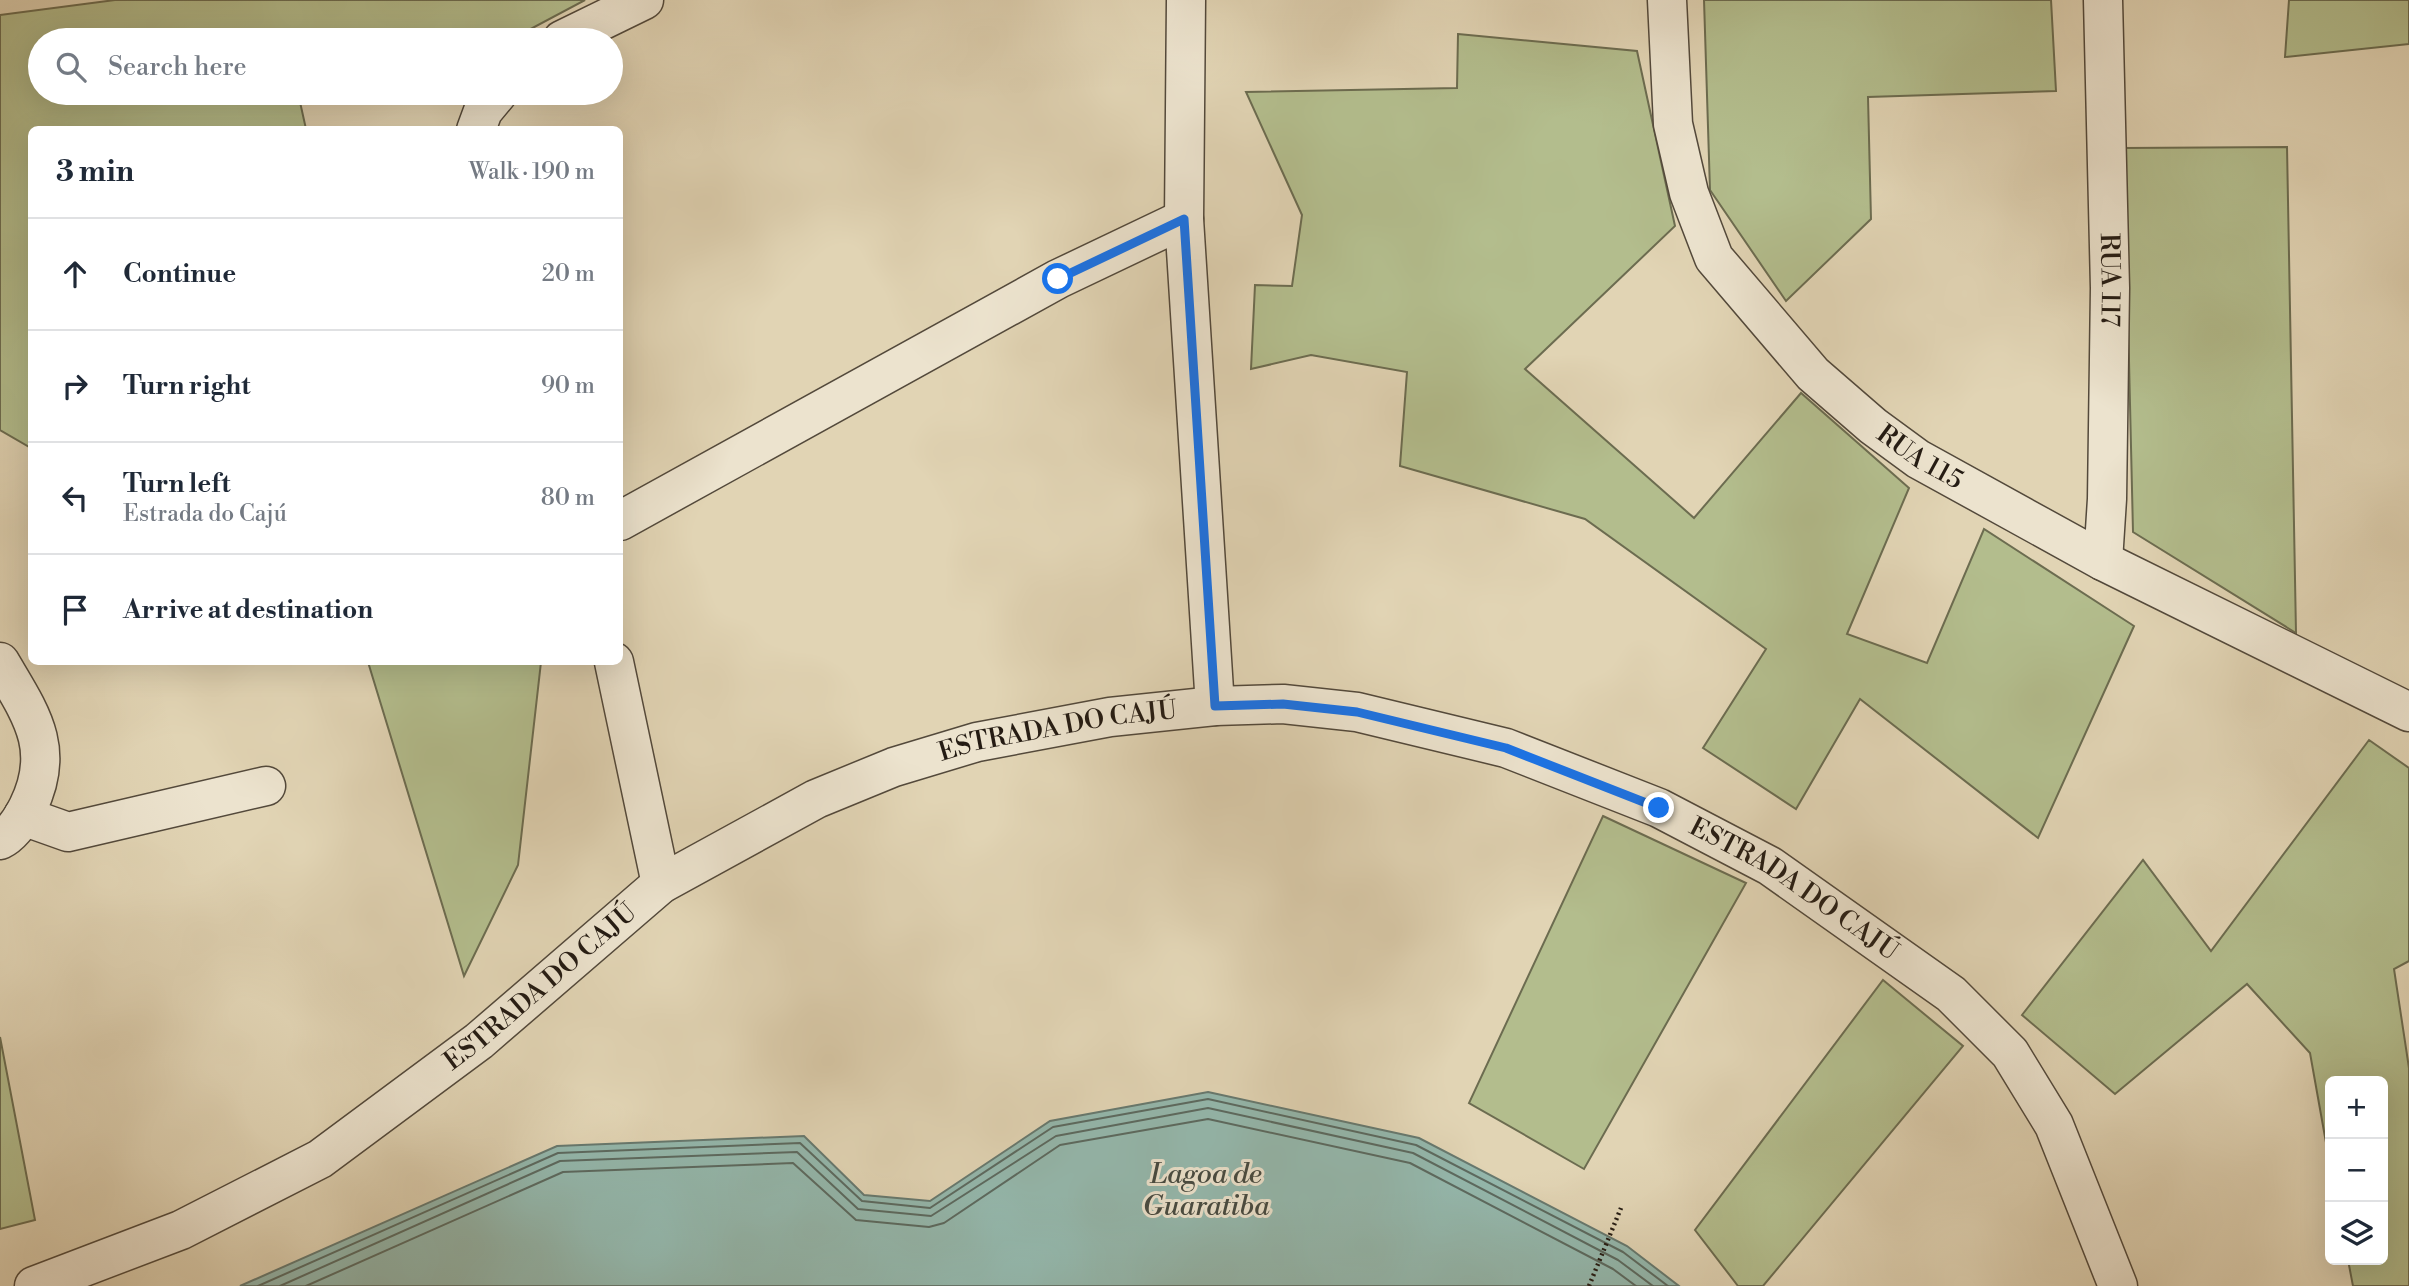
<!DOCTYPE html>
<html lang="en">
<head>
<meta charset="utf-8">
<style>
  body { margin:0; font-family:"Libre Bodoni",serif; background:#f2f2f3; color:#1f2937 }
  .controls { position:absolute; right:21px; bottom:21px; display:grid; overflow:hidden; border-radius:10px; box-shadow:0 7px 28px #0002 }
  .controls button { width:63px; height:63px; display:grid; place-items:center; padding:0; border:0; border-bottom:2px solid #e0e1e3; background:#fff; color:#1f2937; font:35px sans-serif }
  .stop { position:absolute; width:21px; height:21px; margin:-16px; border:5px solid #1a73e8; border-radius:50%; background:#fff }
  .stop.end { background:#1a73e8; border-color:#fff; box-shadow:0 2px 7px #0008 }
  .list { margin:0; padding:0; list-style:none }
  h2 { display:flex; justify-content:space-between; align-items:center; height:91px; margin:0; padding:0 28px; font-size:30px }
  h2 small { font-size:23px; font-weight:400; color:#747a83 }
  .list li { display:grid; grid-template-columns:46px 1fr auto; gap:21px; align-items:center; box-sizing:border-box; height:112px; padding:0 28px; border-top:2px solid #e0e1e3 }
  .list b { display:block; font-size:26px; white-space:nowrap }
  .list p { margin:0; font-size:23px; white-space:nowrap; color:#747a83 }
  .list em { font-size:23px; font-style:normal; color:#747a83 }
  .icon { flex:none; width:38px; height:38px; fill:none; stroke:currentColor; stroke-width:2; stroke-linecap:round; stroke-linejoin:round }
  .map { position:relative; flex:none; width:2409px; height:1286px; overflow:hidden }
  .search { position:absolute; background:#fff; box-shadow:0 7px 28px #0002; left:28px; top:28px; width:595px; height:77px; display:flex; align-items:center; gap:18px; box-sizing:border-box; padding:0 24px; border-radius:38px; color:#747a83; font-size:26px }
  .panel { position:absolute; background:#fff; box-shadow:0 7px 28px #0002; left:28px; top:126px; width:595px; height:539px; border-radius:10px }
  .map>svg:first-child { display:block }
</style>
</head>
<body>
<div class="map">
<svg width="2409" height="1286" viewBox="0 0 2409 1286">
  <rect width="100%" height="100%" fill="#e1d4b4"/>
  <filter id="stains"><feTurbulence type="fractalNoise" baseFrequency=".00286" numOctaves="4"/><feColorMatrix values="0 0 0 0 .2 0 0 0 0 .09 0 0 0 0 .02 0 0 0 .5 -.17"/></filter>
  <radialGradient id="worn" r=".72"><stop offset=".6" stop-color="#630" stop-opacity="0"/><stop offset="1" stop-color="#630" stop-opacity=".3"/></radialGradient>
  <g fill="#b3bd8d" stroke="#6c6c50" stroke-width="2">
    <polygon points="115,0 585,0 510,40 388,40 380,34 371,40 40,40 40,93 298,93 306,129 32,130 31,448 0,430 0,15"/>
    <polygon points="1704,0 2051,0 2056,91 1868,97 1871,219 1786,301 1710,190"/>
    <polygon points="2289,0 2409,0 2409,44 2285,57"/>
    <polygon points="1458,34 1637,51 1675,226 1525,369 1694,518 1801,393 1909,488 1847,634 1927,663 1984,529 2134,626 2038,838 1860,699 1796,809 1703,748 1766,649 1585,519 1400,466 1407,372 1311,355 1251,369 1255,285 1292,286 1302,215 1246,92 1457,88"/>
    <polygon points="2287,147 2296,633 2133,532 2124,148"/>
    <polygon points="368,662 541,662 518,865 464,976"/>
    <polygon points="2369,740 2409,768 2409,961 2394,969 2409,1068 2409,1286 2353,1286 2348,1260 2383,1260 2383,1081 2330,1081 2330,1165 2310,1053 2247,984 2115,1094 2022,1015 2143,860 2211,951"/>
    <polygon points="1603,816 1746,883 1584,1169 1469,1103"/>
    <polygon points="1883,980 1963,1046 1763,1286 1738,1286 1695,1230"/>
    <polygon points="0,1037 35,1220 0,1229"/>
  </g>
  <polygon fill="#94b8ad" stroke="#67796f" stroke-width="2" points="1208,1092 1419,1138 1627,1246 1679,1286 240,1286 557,1146 804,1136 864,1195 930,1201 1050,1121"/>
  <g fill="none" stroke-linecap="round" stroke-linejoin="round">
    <g stroke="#5c6a60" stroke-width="2">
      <polyline points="258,1286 558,1153 800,1143 862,1201 930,1208 1053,1127 1208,1099 1416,1145 1623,1252 1668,1286"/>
      <polyline points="280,1286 560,1161 797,1152 858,1209 931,1216 1056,1136 1208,1108 1413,1153 1618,1260 1653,1286"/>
      <polyline points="306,1286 563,1172 793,1163 856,1220 929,1227 944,1223 1060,1145 1208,1119 1410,1163 1613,1269 1636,1286"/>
    </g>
    <defs>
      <g id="minor">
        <polyline points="1186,0 1184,219 1215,706"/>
        <path id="s1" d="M1667 0 1673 124 1689 193 1714 258 1813 374 1873 426 1918 459 2103 561 2409 712"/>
        <path id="s2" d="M2103 0 2110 288 2107 499 2103 561"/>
        <polyline points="562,40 644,0"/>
        <polyline points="476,130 483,111 498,93"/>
        <polyline points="620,521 1058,279 1184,219"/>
        <path d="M0 662C30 713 57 748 28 807 22 819 12 834 0 840"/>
        <polyline points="614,662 661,884"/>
        <polyline points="23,816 68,832 266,786"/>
        <path id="s3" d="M34 1286 181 1230 320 1159 479 1041 661 884 816 799 894 767 977 742 1110 717 1215 706 1283 704 1357 712 1506 748 1659 808 1770 866 1951 994 2010 1053 2054 1125 2118 1286"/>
      </g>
    </defs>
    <use href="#minor" stroke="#53493b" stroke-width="41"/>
    <polyline stroke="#241b13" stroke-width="4.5" stroke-dasharray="2 3.5" stroke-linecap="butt" points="1589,1286 1621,1208"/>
    <use href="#minor" stroke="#ece3ce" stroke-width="38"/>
  </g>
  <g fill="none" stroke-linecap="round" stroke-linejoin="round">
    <polyline stroke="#1a73e8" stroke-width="9" points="1058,279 1184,219 1215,706 1283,704 1357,712 1506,748 1659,808"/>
  </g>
  <g text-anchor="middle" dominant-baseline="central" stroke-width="6" stroke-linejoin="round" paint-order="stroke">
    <g font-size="26" fill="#241b13" stroke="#ece3ce">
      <text stroke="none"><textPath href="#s2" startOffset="280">RUA 117</textPath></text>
      <text stroke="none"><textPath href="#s1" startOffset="553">RUA 115</textPath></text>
      <text stroke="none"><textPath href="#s3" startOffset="1181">ESTRADA DO CAJÚ</textPath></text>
      <text stroke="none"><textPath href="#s3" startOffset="1958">ESTRADA DO CAJÚ</textPath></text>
      <text stroke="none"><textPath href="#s3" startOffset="593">ESTRADA DO CAJÚ</textPath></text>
    </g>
    <g font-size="28" font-style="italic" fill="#464a41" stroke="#ece3ce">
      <text x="1206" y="1174">Lagoa de<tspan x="1206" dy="32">Guaratiba</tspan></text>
    </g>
  </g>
  <rect width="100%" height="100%" filter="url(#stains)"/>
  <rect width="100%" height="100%" fill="url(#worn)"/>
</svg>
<div class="controls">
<button>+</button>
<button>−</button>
<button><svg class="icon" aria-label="layers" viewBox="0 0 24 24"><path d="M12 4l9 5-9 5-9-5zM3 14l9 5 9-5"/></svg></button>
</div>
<div class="stop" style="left:1058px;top:279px"></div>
<div class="stop end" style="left:1659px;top:808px"></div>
<div class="search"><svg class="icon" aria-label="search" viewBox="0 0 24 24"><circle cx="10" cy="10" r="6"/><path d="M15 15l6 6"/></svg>Search here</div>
<section class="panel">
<h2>3 min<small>Walk · 190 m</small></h2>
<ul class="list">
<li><svg class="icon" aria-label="ahead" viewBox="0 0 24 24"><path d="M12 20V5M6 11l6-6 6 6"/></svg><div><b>Continue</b></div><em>20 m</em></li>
<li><svg class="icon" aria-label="right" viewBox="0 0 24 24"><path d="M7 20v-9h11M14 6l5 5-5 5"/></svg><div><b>Turn right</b></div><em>90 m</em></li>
<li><svg class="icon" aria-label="left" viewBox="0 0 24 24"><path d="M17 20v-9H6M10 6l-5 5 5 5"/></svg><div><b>Turn left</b><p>Estrada do Cajú</p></div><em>80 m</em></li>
<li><svg class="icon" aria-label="arrive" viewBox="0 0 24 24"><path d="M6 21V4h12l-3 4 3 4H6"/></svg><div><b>Arrive at destination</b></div></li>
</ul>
</section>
</div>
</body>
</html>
